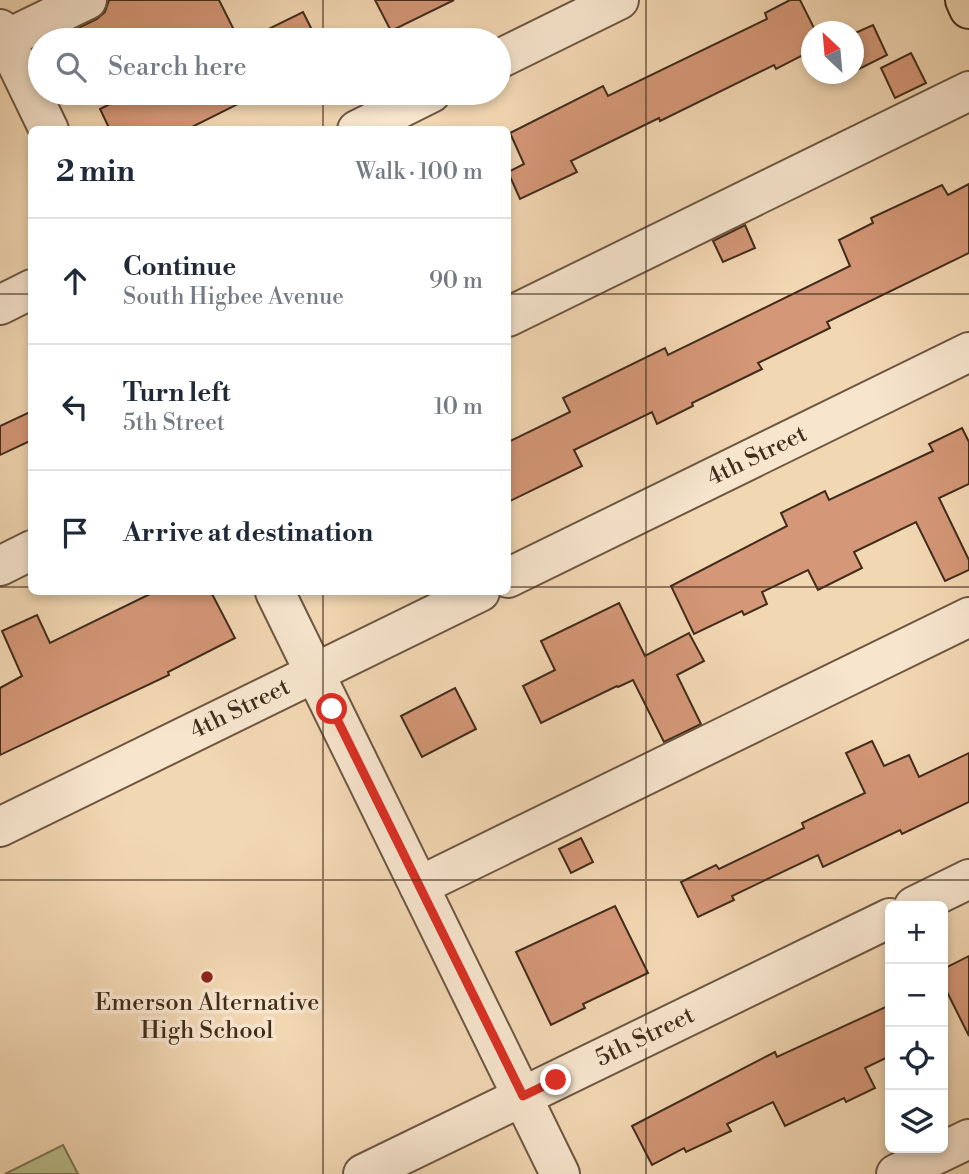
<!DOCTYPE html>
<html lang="en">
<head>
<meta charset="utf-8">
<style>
  body { margin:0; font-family:"Libre Bodoni",serif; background:#f6f6f7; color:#1f2937 }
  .controls { position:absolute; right:21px; bottom:21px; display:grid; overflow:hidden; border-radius:10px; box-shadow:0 4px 10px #0003 }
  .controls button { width:63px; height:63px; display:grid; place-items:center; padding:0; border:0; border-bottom:2px solid #e0e1e3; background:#fff; color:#1f2937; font:35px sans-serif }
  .compass { position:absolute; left:801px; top:21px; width:63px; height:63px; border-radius:50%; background:#fff; box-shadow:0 4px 10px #0003; rotate:334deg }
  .stop { position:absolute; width:21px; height:21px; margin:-16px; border:5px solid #d93025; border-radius:50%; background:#fff }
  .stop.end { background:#d93025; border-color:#fff; box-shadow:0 2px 7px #0008 }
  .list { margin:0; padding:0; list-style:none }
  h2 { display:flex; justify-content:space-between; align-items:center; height:91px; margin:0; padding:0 28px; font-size:30px }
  h2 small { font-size:23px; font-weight:400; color:#747a83 }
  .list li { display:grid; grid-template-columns:46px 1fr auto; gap:21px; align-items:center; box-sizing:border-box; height:126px; padding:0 28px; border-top:2px solid #e0e1e3 }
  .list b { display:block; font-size:26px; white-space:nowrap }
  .list p { margin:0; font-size:23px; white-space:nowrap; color:#747a83 }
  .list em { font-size:23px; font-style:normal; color:#747a83 }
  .icon { flex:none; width:38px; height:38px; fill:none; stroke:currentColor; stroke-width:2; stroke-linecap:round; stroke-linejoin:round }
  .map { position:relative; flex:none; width:969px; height:1174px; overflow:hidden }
  .search { position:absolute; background:#fff; box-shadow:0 4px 10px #0003; left:28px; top:28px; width:483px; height:77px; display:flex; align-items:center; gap:18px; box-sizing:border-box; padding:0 24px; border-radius:38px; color:#747a83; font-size:26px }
  .panel { position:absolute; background:#fff; box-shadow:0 4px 10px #0003; left:28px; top:126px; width:483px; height:469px; border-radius:10px }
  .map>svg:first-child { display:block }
</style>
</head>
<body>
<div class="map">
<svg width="969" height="1174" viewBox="0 0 969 1174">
  <rect width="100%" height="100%" fill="#f2d7b3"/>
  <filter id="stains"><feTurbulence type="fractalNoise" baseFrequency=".00286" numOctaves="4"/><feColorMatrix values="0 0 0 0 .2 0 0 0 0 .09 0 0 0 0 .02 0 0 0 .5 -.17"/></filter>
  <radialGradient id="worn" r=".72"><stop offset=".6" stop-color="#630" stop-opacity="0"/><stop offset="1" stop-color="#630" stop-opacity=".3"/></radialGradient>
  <polygon fill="#b9be8d" stroke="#7e7554" stroke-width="2" points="63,1145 78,1174 5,1174"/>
  <g fill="#d49777" stroke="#422c1c" stroke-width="2">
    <polygon points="109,0 219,0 239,40 54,40 97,19 105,12"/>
    <polygon points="375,0 454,0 391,31"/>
    <polygon points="790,0 800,0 816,32 811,32 811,51 776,69 774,65 660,121 659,118 571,161 577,172 520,199 508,172 524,164 510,133 603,86 608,96 767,19 765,13"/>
    <polygon points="303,12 317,40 246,40"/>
    <polygon points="873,25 887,55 857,70 853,63 853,34"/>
    <polygon points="911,53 926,83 895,98 881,68"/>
    <polygon points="132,93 260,93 186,130 110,130 100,109"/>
    <polygon points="969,184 969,253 827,322 830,328 758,363 762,369 692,403 693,406 657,424 652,412 574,450 582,466 508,502 508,442 570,412 563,398 665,348 668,355 850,266 839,240 873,223 871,218 942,185 948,195"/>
    <polygon points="745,225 755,248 723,262 713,241"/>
    <polygon points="32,411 32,440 0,455 0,426"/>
    <polygon points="962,428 969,442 969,484 939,498 969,560 969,570 945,581 916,522 854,552 862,568 818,590 808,570 762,592 767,604 744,615 742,611 694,634 671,586 787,526 781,513 825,491 829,500 933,451 929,444"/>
    <polygon points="154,592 211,592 235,638 168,672 169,675 0,755 0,688 22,676 2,631 37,615 50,643"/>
    <polygon points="619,603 645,656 689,633 704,661 677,675 701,724 664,742 633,680 618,687 617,686 541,723 523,686 555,670 541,641"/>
    <polygon points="455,688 476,729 422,757 401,716"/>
    <polygon points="872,741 884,766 909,755 919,777 969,753 969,802 902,834 900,830 823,867 818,855 732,896 734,900 698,917 681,882 716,865 719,869 804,828 802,823 865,793 846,753"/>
    <polygon points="581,838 593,862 571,873 559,849"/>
    <polygon points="615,906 648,973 583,1004 585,1008 551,1025 516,952"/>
    <polygon points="969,956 969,1036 943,984 943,969"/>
    <polygon points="890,1005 890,1056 865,1068 875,1088 846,1102 844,1098 785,1126 773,1102 727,1124 731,1131 686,1152 684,1148 652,1165 632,1126 775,1052 777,1057"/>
  </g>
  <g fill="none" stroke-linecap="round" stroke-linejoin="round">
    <defs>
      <g id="minor">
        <polyline points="0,29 49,130"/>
        <polyline points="0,42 87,0"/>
        <polyline points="499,59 619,0"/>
        <polyline points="357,130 431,93"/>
        <polyline points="0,305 32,289"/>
        <polyline points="508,317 969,91"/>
        <polyline points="0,566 32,550"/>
        <polyline points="508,578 969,352"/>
        <polyline points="275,592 560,1174"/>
        <polyline points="0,827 480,592"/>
        <polyline points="419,886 969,617"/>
        <polyline points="914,906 969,879"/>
        <polyline points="363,1174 890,918"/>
        <polyline points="896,1174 969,1139"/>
      </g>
      <polyline id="major" points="965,0 969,9"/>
    </defs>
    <use href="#minor" stroke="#6e5742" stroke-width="42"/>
    <use href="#major" stroke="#422c1c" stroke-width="42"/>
    <use href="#minor" stroke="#f7e5ce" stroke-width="38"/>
    <use href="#major" stroke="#f2d7b3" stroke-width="38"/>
  </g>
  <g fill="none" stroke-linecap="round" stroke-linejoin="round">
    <polyline stroke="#d93025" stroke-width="9" points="332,709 523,1096 556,1080"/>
  </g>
  <path fill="none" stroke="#422c1c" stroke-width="2" stroke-opacity="0.55" d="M323 0V40M646 0V1174M323 93V130M0 294H32M508 294H969M0 587H32M508 587H969M323 592V1174M0 880H969"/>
  <circle fill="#8f2418" stroke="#f7e5ce" stroke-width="2.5" cx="207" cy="977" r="7"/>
  <g text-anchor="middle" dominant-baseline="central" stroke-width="7" stroke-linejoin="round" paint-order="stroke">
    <g font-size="24" fill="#422c1c" stroke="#f7e5ce">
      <text transform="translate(757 456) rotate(-26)">4th Street</text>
      <text transform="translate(240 709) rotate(-26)">4th Street</text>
      <text transform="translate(645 1037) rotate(-26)">5th Street</text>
    </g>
    <g font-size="24" fill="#422c1c" stroke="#f7e5ce">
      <text x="207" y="1003">Emerson Alternative<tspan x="207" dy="28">High School</tspan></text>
    </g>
  </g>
  <rect width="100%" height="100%" filter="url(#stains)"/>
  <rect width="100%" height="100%" fill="url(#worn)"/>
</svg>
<div class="controls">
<button>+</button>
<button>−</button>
<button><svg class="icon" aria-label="locate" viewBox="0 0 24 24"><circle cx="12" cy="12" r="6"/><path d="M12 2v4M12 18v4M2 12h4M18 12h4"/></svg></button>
<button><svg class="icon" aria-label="layers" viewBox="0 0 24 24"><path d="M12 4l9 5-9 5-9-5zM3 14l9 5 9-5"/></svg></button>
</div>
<svg class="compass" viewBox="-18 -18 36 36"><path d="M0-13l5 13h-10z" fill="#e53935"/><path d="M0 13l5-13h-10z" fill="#747a83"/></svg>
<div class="stop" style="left:332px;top:709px"></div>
<div class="stop end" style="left:556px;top:1080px"></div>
<div class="search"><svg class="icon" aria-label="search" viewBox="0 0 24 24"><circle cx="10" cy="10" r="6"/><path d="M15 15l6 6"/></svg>Search here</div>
<section class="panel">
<h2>2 min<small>Walk · 100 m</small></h2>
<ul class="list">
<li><svg class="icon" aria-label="ahead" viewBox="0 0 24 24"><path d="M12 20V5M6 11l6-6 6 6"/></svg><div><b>Continue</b><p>South Higbee Avenue</p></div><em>90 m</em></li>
<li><svg class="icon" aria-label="left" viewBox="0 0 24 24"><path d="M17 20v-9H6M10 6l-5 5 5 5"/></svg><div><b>Turn left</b><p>5th Street</p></div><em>10 m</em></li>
<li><svg class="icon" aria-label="arrive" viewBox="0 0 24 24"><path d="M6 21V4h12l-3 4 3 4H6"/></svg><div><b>Arrive at destination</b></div></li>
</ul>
</section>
</div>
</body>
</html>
